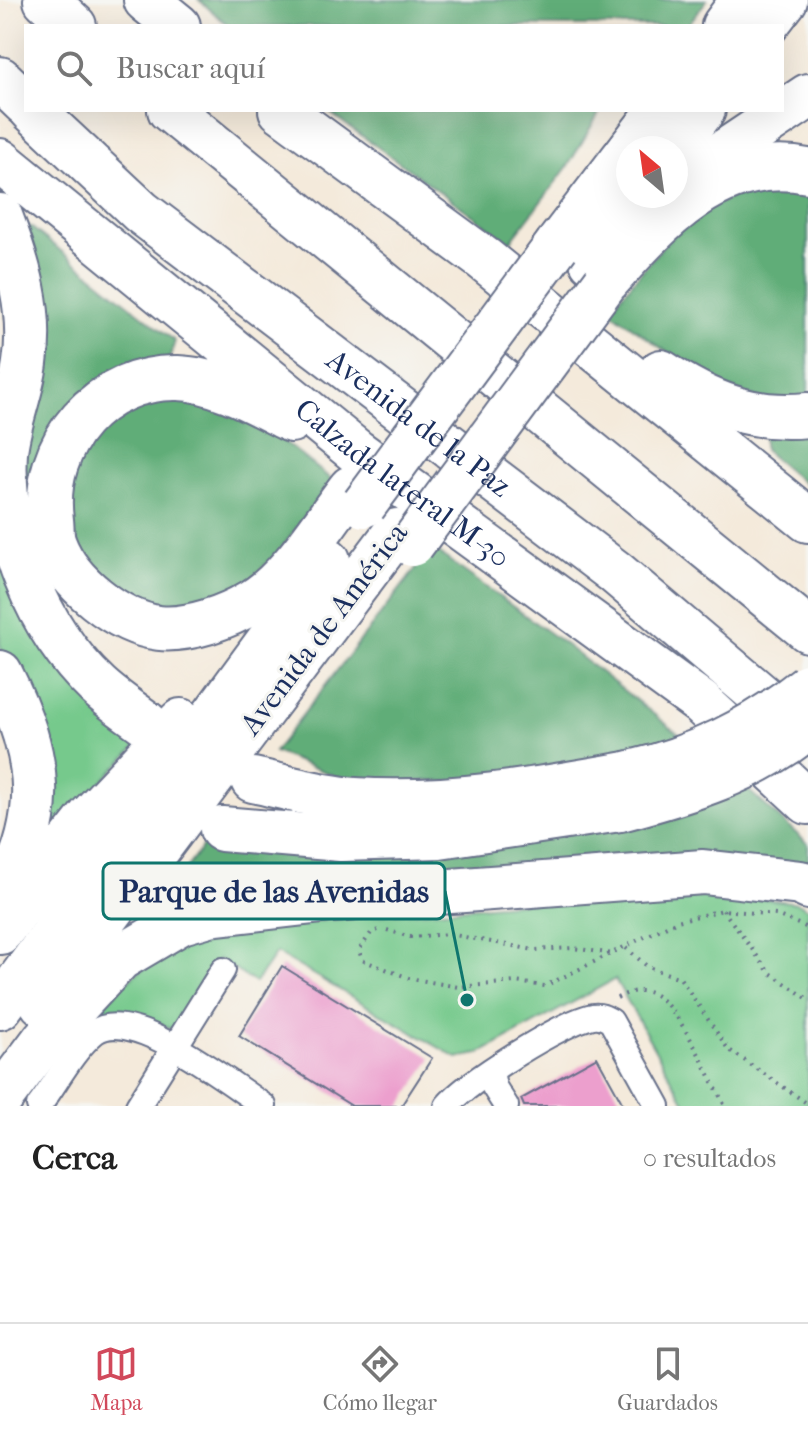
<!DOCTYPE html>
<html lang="es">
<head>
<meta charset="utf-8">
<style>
  body { margin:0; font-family:"IM FELL French Canon",serif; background:#f2f2f2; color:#222 }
  .compass { position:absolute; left:616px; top:136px; width:72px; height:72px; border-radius:50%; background:#fff; box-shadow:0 8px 32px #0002; rotate:331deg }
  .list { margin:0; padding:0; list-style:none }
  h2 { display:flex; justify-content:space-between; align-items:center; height:104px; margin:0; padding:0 32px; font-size:34px }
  h2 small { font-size:26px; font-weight:400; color:#767676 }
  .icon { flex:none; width:44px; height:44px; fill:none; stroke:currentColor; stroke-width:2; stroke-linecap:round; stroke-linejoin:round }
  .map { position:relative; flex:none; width:808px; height:1106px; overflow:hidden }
  .search { position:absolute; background:#fff; box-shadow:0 8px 32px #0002; left:24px; right:24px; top:24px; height:88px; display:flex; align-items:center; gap:20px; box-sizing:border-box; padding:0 28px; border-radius:0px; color:#767676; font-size:30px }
  .sheet { height:216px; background:#fff }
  nav { display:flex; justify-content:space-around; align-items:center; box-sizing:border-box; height:112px; border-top:2px solid #e0e0e0; background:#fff; font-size:22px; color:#767676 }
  nav a { display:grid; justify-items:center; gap:4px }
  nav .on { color:#d1495b }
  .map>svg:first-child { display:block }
</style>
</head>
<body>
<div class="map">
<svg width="808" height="1106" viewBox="0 0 808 1106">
  <rect width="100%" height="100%" fill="#f6f6f2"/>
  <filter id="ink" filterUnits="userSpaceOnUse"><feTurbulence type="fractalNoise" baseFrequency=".0125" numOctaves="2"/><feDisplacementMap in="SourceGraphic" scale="16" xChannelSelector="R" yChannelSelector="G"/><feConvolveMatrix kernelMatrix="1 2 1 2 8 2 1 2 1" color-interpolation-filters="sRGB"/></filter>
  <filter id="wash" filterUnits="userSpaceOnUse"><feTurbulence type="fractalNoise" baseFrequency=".006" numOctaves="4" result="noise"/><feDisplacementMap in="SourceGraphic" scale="32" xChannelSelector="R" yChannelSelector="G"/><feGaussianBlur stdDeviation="1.8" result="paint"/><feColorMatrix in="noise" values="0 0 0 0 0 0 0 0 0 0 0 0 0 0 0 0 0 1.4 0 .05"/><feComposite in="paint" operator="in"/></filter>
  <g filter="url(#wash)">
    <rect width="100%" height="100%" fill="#f4eadb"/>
    <g fill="#76c98c" stroke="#487c75" stroke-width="2">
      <polygon points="0,560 140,743 38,847 42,744 0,645"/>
      <path d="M685 889 798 903 808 909V1106H687L615 979 479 1054 457 1058 276 953 255 983 218 959 173 1030C148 1017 123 1010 95 1023L90 1017 134 975 201 931Z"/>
    </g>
    <g fill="#60ad78" stroke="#3e6e6b" stroke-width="2">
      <polygon points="199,0 707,0 687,26 229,26"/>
      <polygon points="326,110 601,110 568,166 510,242"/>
      <polygon points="748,189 808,191 808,395 763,401 700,376 609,310 667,241 701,212"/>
      <polygon points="13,213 175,341 169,360 137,366 30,536 23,491"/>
      <polygon points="146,396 206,396 260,422 332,480 281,549 242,589 169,613 117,595 81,555 67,508 71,464 105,418"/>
      <polygon points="808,428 808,487 764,450 764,431"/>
      <polygon points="432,548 566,645 689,742 514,782 348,781 274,752"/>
      <polygon points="746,788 808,844 808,876 188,904 182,874 206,842"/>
    </g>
    <g id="blocks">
      <g fill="#ec9fcd">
        <polygon points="282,966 432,1058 401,1106 352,1106 239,1036"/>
        <polygon points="597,1057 624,1106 524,1106 521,1099"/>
      </g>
    </g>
  </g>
  <g filter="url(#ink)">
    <use href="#blocks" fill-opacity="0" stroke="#67708a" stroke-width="2"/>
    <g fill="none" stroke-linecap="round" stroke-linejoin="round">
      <defs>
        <g id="street">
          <polyline points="491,1071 494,1087 506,1106"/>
          <path d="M39 1106C56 1083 73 1050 95 1032 131 1004 232 1085 264 1106"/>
          <polyline points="138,1106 223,970"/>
          <path d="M447 1106C467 1082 562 1022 593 1016 600 1015 604 1017 611 1021L658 1106"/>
        </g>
        <g id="highway">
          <polyline points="46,0 74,26"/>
          <polyline points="146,0 178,26"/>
          <polyline points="724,26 743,0"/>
          <polyline points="765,26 785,0"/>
          <polyline points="0,79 26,104"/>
          <path id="s1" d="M32 110 141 212 615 572 805 733"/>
          <polyline points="170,110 808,630"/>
          <polyline points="281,110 484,259 808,520"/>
          <polyline points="631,148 660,110"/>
          <polyline points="674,148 703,110"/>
          <path id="s2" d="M0 161 357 452 700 702 808 802"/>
          <polyline points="687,177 808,96"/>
          <path d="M0 216C18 263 33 312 25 363 21 393 8 422 5 452 0 537 37 628 98 686 113 700 130 711 146 723"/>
          <polyline points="557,245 628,152"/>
          <polyline points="592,261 639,196"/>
          <path d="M605 283C658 223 719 153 808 171"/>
          <path d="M661 372C708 403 751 421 808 415"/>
          <path d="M291 420C258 403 216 379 178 378 100 376 41 443 51 520 52 527 51 537 54 544 68 582 118 623 159 628 189 631 227 617 252 602 290 580 324 522 351 488"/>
          <path d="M0 673C42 757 49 819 0 902"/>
          <path d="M253 780C286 787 321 798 355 800 447 806 537 790 627 774"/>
          <polyline points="222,829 341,839 439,836 620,809"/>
          <polyline points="0,932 90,817 181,721"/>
          <polyline points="42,1003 397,531"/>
          <polyline points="0,1007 328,560"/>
          <polyline points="0,1099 45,1039 120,958 181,922 209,914 331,900 703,872 801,883 808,887"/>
        </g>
      </defs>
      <use href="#street" stroke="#67708a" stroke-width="28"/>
      <use href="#highway" stroke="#67708a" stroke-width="48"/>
      <g stroke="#67708a" stroke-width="4" stroke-dasharray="2 6" stroke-linecap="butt">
        <polyline points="723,910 769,972 808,999"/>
        <polyline points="378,930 371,933 359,950 362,960 409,978 458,987 515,982 545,986 677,921 723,910 776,915 808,928"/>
        <polyline points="387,930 410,937 449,934 534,950 573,948 613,954"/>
        <polyline points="626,948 648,967 680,978 728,1049 808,1104"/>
        <path d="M617 998C629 992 639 988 653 994 679 1005 711 1080 725 1106"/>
      </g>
      <use href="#street" stroke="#fff" stroke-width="24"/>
      <use href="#highway" stroke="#fff" stroke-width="44"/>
      <defs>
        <g id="highway-bridge">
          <polyline points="364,505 557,245"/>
          <polyline points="412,544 605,283"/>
          <path d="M627 774C696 758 753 730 808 686"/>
          <path d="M620 809C688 791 752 772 808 727"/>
        </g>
      </defs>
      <use href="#highway-bridge" stroke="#67708a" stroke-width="48" stroke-linecap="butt"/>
      <use href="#highway-bridge" stroke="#fff" stroke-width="44"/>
    </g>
  </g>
  <g text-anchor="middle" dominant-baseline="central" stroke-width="6" stroke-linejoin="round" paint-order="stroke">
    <g font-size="30" fill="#1b2f5e" stroke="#f6f6f2">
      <text stroke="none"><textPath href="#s1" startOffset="498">Avenida de la Paz</textPath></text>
      <text stroke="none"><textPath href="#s2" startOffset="516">Calzada lateral M-30</textPath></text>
      <text transform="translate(324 629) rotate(-53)">Avenida de América</text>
    </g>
  </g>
  <path fill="none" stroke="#0f766e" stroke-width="3" d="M467 1000L445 891"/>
  <circle fill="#0f766e" stroke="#f6f6f2" stroke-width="3" cx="467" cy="1000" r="8"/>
  <rect fill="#f6f6f2" stroke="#0f766e" stroke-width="3" x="103" y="863" width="342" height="56" rx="8"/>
  <g font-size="32" text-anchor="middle" font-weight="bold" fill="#1b2f5e">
    <text x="274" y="902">Parque de las Avenidas</text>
  </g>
</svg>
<svg class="compass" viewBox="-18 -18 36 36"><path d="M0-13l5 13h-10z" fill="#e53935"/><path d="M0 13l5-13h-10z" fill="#767676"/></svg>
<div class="search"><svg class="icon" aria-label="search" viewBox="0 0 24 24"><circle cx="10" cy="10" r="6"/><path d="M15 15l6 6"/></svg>Buscar aquí</div>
</div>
<section class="sheet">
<h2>Cerca<small>0 resultados</small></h2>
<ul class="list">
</ul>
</section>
<nav>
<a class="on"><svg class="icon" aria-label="map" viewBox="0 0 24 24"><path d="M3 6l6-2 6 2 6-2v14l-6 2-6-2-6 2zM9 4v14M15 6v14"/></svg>Mapa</a>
<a><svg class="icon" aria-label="directions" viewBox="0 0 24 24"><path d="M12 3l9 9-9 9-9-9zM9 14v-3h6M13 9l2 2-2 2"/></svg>Cómo llegar</a>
<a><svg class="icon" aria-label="saved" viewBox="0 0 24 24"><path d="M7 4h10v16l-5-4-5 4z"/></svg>Guardados</a>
</nav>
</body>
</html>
